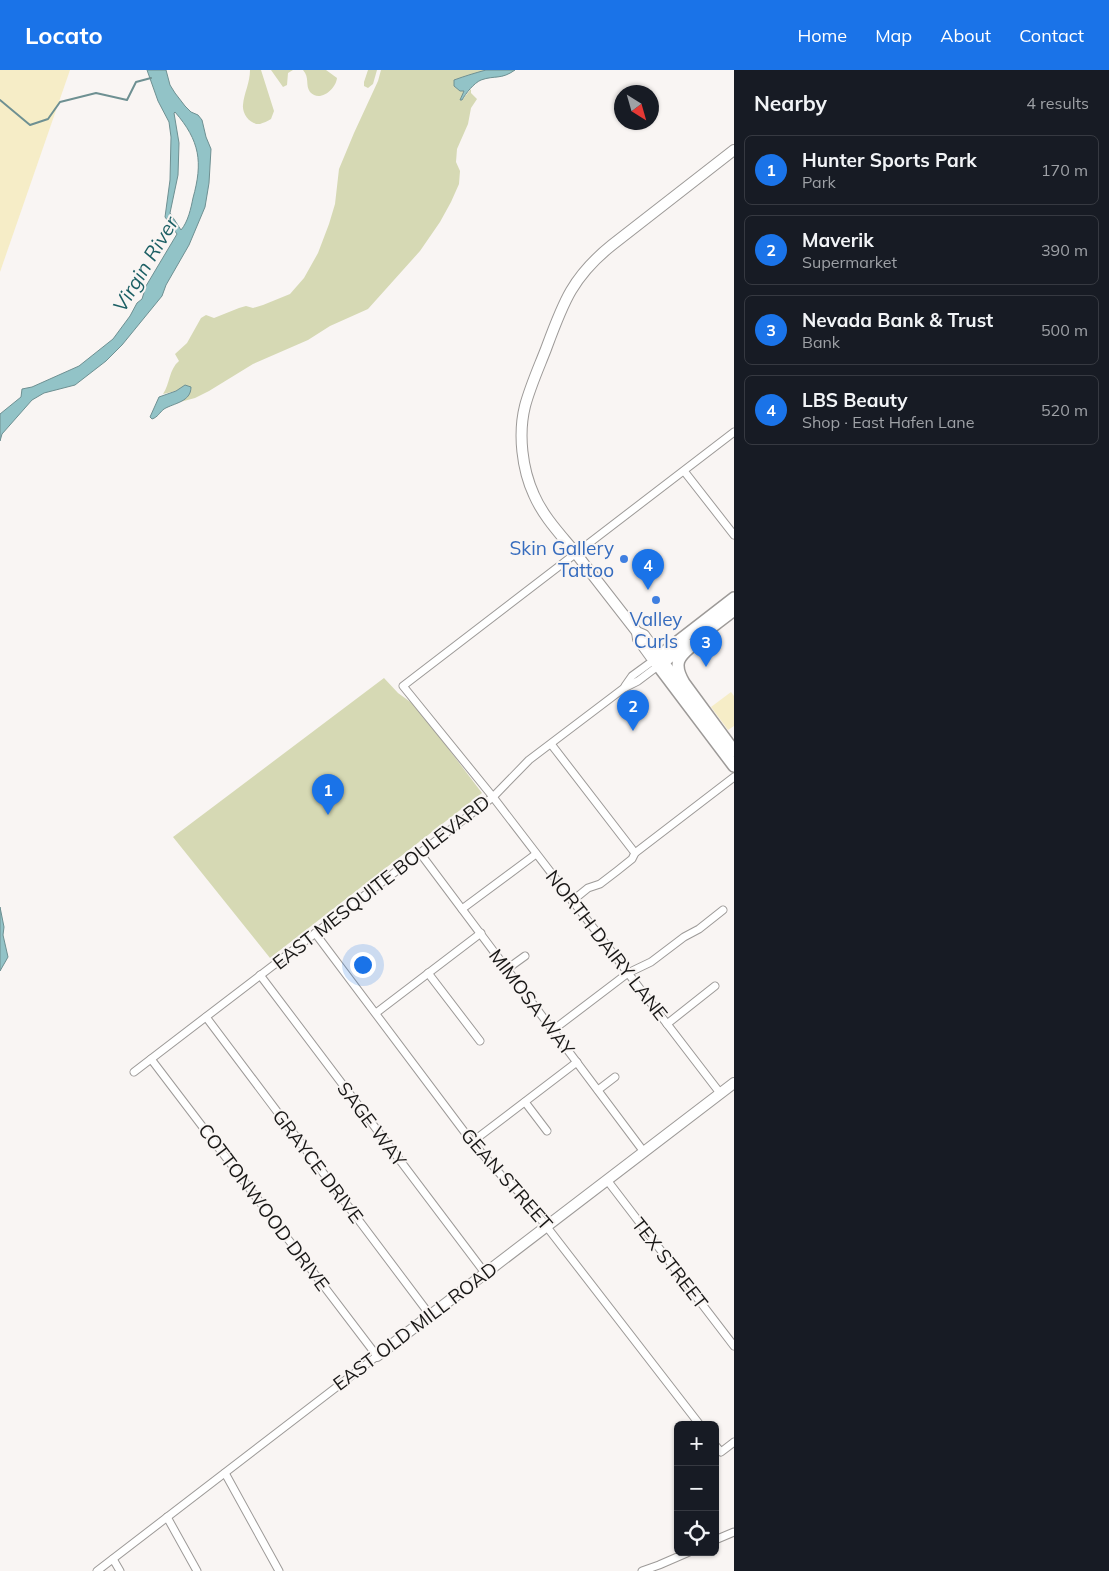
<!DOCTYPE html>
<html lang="en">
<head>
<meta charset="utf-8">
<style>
  body { margin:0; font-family:Mulish,sans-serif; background:#20242c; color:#f1f3f6 }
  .controls { position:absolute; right:15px; bottom:15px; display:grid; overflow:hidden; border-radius:8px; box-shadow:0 1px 4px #0004 }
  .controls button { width:45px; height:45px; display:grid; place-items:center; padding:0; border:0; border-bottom:1px solid #363941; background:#171b24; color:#f1f3f6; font:25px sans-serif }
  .compass { position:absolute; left:614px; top:15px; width:45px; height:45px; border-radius:50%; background:#171b24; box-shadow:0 1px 4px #0004; rotate:143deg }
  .you { position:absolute; left:362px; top:894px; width:18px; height:18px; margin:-12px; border:4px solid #fff; border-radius:50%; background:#1a73e8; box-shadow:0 0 0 8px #1a73e833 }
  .badge { display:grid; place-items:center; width:32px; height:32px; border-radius:50%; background:#1a73e8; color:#fff; font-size:16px; font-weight:700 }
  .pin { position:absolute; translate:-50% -41px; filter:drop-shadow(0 1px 2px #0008) }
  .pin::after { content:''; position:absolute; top:26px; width:18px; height:15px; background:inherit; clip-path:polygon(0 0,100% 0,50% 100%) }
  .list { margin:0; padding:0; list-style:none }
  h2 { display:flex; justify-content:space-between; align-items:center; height:65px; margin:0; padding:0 20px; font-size:21px }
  h2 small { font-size:16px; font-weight:400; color:#9ea1a6 }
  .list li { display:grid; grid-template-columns:32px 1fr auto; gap:15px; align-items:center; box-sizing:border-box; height:70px; margin:0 10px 10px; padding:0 10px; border:1px solid #363941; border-radius:8px }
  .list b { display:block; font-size:19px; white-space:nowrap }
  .list p { margin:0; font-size:16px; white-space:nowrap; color:#9ea1a6 }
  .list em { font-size:16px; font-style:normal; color:#9ea1a6 }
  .icon { flex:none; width:28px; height:28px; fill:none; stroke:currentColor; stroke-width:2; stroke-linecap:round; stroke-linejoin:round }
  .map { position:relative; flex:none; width:734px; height:1501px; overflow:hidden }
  header { display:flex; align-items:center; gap:30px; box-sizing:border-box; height:70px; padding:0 25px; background:#1a73e8; color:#fff }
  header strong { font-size:24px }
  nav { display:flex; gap:28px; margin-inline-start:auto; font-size:18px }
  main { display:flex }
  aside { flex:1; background:#171b24 }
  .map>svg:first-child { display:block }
</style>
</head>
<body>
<header>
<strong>Locato</strong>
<nav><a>Home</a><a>Map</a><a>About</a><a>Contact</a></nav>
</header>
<main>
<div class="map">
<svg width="734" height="1501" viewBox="0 0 734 1501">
  <rect width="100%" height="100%" fill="#f9f5f3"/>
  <g fill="#d6d9b4">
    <path d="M250 0H261L274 41 271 49C268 51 263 53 260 54 250 55 242 44 243 35 244 23 250 13 250 0Z"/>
    <polygon points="271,0 293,0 288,3 287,15 283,17"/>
    <path d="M303 0H326L337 8C336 19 320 33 310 22 305 15 310 8 303 0Z"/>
    <polygon points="368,0 377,0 373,14 368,18 364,16 364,12"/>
    <path d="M381 0H486L454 10V16L460 21 465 20 460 30H462L471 19V23L477 29 471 38 468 54 457 79 456 92 460 101 459 114 451 132 440 152 420 181 368 239 330 256 308 270 253 294 209 321 195 328 180 332 187 327 185 315 176 321 163 324C170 314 169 299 179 291L175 284 187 273 201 248 206 245 214 248 239 238 246 236 253 238 263 235 290 224 304 208 318 183 329 154 335 134 339 99 354 63 378 11Z"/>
    <polygon points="384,608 398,623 416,636 482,723 270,888 173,767"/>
  </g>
  <g fill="#f6edc7">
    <polygon points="0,0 70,0 0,202"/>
    <polygon points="731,622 734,626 734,656 728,660 711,637"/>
  </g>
  <g fill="#92c3c7" stroke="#6e9092" fill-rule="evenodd">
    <path d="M147 0H166L170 15 175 23 185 36 191 42 198 45 202 50 206 67 211 79 209 113 205 137 189 175 166 215 162 226 122 275 106 291 75 315 44 323 32 330 2 364 0 371V344L21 327 22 319 32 317 79 296 113 269 130 246 137 233 142 229 146 216 177 164 165 147 170 110 171 67 169 52 158 31ZM175 42C200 71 203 92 193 128 191 138 188 152 181 160L170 143 178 105 179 73 174 43Z"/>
    <path d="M486 0H515C501 10 495 5 481 10 474 13 466 23 462 30H460L464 21H460L454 16V10C465 6 475 3 486 0Z"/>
    <path d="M185 315 191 317C191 332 174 333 164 339 159 343 158 347 152 349L150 347 159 327 176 321Z"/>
    <polygon points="0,837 4,857 3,865 8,887 0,901"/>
  </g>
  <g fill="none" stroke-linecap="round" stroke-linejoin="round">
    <g stroke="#6e9092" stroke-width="2">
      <polyline points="0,30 30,55 48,49 60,32 96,23 127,30 136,12 151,8"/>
      <polyline points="690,1485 695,1482"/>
    </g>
    <defs>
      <g id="street">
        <polyline points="684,401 734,465"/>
        <polyline points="625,616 632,606 654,590"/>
        <polyline points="551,674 635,783"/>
        <polyline points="420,783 644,1082"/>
        <polyline points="572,831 588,818 600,814 617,801 632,789 635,783 734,707"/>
        <polyline points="462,839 536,784"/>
        <polyline points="315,863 472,1072 501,1105 523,1126 700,1355"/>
        <polyline points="507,899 525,886"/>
        <polyline points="428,903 480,971"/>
        <polyline points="260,905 485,1203"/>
        <polyline points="376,943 481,863"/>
        <polyline points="206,947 430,1245"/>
        <polyline points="667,954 715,916"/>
        <polyline points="553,960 628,903 651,892 684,867 699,859 723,840"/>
        <polyline points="134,1002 493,727 529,690 624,618 638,611 658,596"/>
        <polyline points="598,1020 615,1007"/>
        <polyline points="720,1023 493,727 403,616 734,362"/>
        <polyline points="525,1032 547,1061"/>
        <polyline points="472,1072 577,992"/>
        <polyline points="607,1110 734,1276"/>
        <polyline points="715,1375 721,1382 734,1372"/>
        <polyline points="225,1403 279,1501"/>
        <polyline points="167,1447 197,1501"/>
        <polyline points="715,1470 734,1462"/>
        <polyline points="113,1489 120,1501"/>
        <polyline points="97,1501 377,1286 151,989"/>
        <polyline points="642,1501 659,1495 689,1482"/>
      </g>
      <g id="secondary">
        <polyline points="637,562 638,569 651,587"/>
        <polyline points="659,596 687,574"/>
        <path d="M685 619 675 608 644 565 637 562C616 535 595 508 574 481 560 464 543 446 534 425 522 399 518 364 525 336 530 317 539 297 546 279 563 233 572 207 612 175L734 80"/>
        <polyline points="377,1286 734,1013"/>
      </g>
      <g id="primary">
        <polyline points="734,528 654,590 734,696"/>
        <path d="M734 540 704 563C690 583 667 584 684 613L734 681"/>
      </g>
    </defs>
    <use href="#street" stroke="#9d9a98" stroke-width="9"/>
    <use href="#secondary" stroke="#9d9a98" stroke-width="12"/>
    <use href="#primary" stroke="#9d9a98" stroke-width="14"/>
    <use href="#street" stroke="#fff" stroke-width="7"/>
    <use href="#secondary" stroke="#fff" stroke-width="10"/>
    <use href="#primary" stroke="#fff" stroke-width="11"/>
  </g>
  <g fill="#3f7fe0" stroke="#f9f5f3" stroke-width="2">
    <circle cx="624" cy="489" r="5"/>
    <circle cx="656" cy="530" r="5"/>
  </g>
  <g text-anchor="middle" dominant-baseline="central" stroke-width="4" stroke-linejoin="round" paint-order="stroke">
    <g font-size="19" fill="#366cbe" stroke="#f9f5f3" text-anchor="end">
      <text x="614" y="478">Skin Gallery<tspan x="614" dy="22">Tattoo</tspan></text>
      <text x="656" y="549" text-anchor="middle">Valley<tspan x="656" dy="22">Curls</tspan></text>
    </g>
    <g font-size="19" fill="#191817" stroke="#f9f5f3">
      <text transform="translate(381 812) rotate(-38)">EAST MESQUITE BOULEVARD</text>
      <text transform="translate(607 875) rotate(52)">NORTH DAIRY LANE</text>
      <text transform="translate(532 932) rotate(53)">MIMOSA WAY</text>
      <text transform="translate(372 1054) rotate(53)">SAGE WAY</text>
      <text transform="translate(318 1096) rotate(53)">GRAYCE DRIVE</text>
      <text transform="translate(507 1109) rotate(49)">GEAN STREET</text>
      <text transform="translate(264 1137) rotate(53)">COTTONWOOD DRIVE</text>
      <text transform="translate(670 1193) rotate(52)">TEX STREET</text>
      <text transform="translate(415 1256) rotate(-37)">EAST OLD MILL ROAD</text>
    </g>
    <g font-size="20" font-style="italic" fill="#1c5f64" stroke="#f9f5f3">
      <text transform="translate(145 194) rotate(-59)">Virgin River</text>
    </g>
  </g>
</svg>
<div class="controls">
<button>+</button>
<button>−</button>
<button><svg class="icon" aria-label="locate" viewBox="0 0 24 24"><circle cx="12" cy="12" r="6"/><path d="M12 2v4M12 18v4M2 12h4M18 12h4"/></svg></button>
</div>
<svg class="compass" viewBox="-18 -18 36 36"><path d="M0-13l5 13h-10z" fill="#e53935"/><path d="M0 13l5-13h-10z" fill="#9ea1a6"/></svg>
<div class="you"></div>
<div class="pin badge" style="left:328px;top:745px">1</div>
<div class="pin badge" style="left:633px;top:661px">2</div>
<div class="pin badge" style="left:706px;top:597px">3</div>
<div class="pin badge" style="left:648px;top:520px">4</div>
</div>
<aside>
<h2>Nearby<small>4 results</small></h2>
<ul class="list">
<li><span class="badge">1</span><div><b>Hunter Sports Park</b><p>Park</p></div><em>170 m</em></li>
<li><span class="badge">2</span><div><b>Maverik</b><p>Supermarket</p></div><em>390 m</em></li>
<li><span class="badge">3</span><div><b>Nevada Bank &amp; Trust</b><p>Bank</p></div><em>500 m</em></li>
<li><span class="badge">4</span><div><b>LBS Beauty</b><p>Shop · East Hafen Lane</p></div><em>520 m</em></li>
</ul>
</aside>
</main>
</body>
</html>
